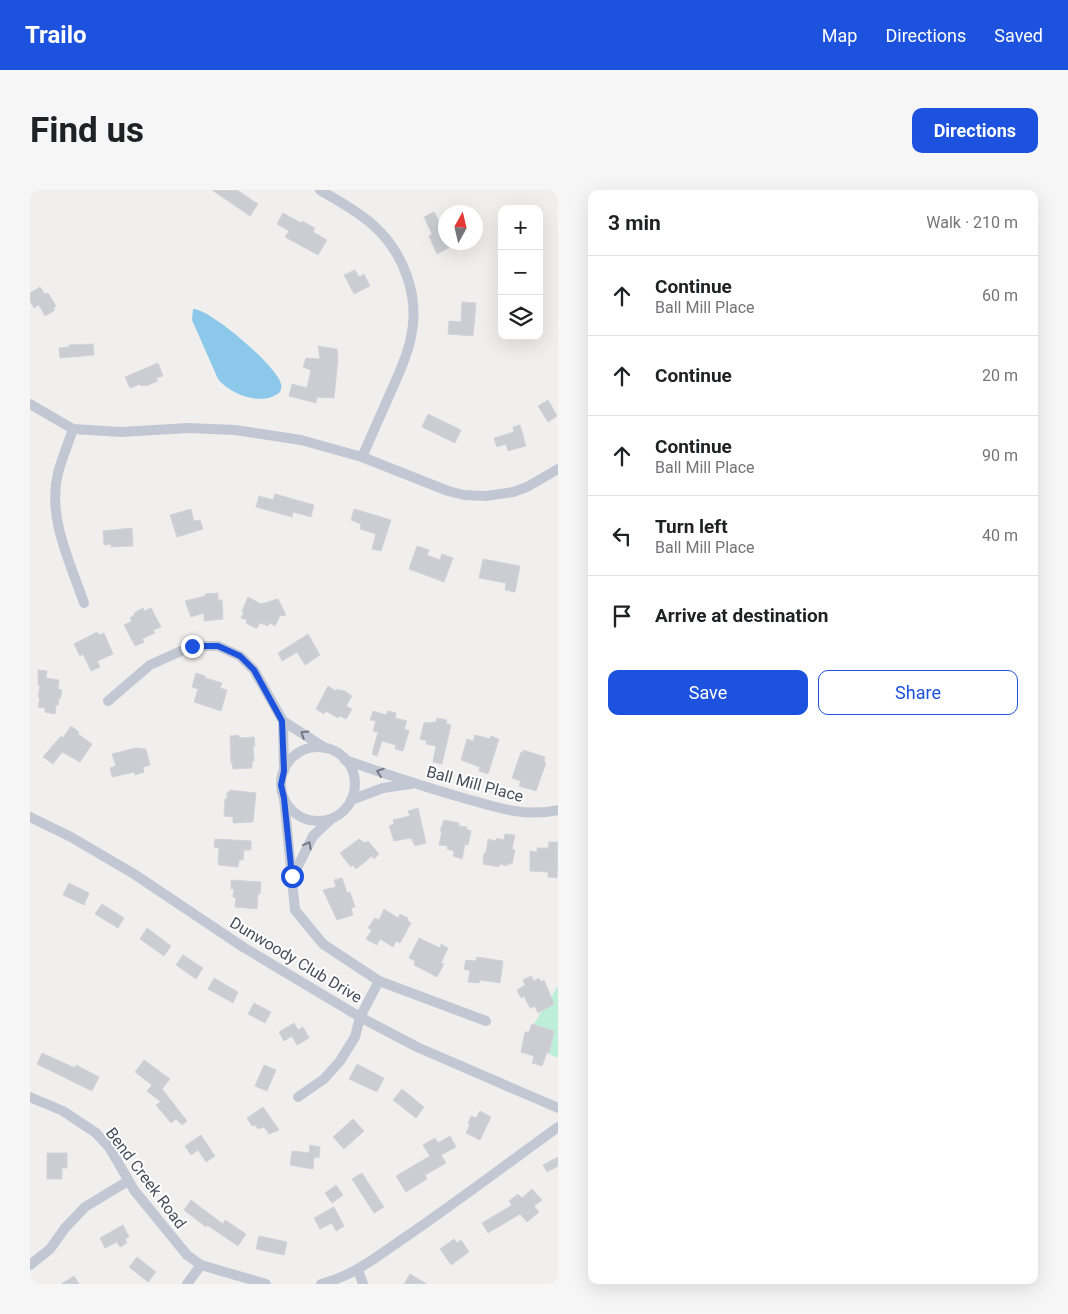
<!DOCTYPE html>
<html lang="en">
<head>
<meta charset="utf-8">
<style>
  body { margin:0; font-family:Roboto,sans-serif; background:#f6f6f6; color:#202124 }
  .controls { position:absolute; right:15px; top:15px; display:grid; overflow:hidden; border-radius:10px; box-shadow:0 5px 20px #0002 }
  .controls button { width:45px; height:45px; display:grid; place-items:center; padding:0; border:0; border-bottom:1px solid #e0e0e0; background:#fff; color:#202124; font:25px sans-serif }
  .compass { position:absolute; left:408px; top:15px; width:45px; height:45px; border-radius:50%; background:#fff; box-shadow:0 5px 20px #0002; rotate:8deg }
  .stop { position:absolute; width:15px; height:15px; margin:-11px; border:4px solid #1c52de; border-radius:50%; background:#fff }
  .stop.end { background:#1c52de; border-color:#fff; box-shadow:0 1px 5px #0008 }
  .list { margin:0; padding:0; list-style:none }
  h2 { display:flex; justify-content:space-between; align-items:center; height:65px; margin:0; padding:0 20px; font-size:21px }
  h2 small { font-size:16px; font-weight:400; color:#757577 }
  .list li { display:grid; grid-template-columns:32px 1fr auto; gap:15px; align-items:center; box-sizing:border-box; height:80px; padding:0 20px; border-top:1px solid #e0e0e0 }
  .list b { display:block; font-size:19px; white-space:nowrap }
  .list p { margin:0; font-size:16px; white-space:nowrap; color:#757577 }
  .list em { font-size:16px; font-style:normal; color:#757577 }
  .actions { display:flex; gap:10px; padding:15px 20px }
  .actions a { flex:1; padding:11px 0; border:1px solid #1c52de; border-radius:10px; text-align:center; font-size:18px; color:#1c52de }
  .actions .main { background:#1c52de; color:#fff }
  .icon { flex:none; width:28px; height:28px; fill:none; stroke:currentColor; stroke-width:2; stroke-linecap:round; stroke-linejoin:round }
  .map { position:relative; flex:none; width:528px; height:1094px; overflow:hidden; border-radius:10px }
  header { display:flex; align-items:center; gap:30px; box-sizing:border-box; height:70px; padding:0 25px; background:#1c52de; color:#fff }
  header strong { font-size:24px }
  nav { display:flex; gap:28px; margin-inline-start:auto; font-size:18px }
  .intro { display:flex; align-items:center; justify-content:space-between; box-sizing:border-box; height:120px; padding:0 30px }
  h1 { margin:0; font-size:35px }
  .button { padding:12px 22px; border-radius:10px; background:#1c52de; color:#fff; font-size:18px; font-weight:700 }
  main { display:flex; gap:30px; padding:0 30px }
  aside { flex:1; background:#fff; border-radius:10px; box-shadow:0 5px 20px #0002 }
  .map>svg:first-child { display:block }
</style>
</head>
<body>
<header>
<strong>Trailo</strong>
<nav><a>Map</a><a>Directions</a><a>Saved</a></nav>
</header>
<div class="intro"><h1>Find us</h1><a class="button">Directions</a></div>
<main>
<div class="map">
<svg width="528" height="1094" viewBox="0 0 528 1094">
  <rect width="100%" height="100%" fill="#f1efee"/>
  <polygon fill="#bdeed8" points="528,796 528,868 493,851"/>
  <path fill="#8bc8ea" d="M163 119C179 118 248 177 251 194 252 196 251 199 250 202 233 217 201 205 188 189L162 130Z"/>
  <g fill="#cbcdd3" stroke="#d2d3da">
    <polygon points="182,0 207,0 228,14 220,26"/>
    <polygon points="404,22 416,46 416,52 429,52 407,64 399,46 402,44 394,27"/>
    <polygon points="253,23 271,33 272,31 285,38 283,42 297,50 288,65 255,47 259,41 247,34"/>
    <polygon points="325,80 329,87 334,84 340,96 324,104 314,85"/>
    <polygon points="10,97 15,104 18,103 26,116 24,118 24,121 15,126 9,115 4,118 0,111 0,103"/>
    <polygon points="432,112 446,113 443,146 418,144 419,131 431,132"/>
    <polygon points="63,154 64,165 30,168 29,158 39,157 39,155"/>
    <polygon points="288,156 307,159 308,169 304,208 287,207 286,213 259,206 262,194 277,198 281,180 273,177 276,168 290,169"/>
    <polygon points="128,173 133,186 126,188 128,191 116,196 115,195 111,196 110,194 100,198 95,187"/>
    <polygon points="518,210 527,226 518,232 508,216"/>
    <polygon points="398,224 431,240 425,253 392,237"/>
    <polygon points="490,235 496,256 478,261 476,254 467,257 464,248 484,242 483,237"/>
    <polygon points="245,304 284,315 281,327 263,322 262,327 226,317 229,306 243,310"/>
    <polygon points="161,319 164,331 170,330 173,339 147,347 140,325"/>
    <polygon points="324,319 361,330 351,361 342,359 346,344 330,339 331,334 321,330"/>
    <polygon points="102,338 103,356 81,357 81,354 74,355 73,341"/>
    <polygon points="387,356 399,360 397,365 410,370 412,364 423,368 414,392 379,379"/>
    <polygon points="453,369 490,376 485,402 475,400 476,393 449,388"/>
    <polygon points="188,403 188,410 192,410 193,429 174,431 174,423 161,427 155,411 175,406 175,404"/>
    <polygon points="218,407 231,414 248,409 256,425 250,426 245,436 240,433 238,436 230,433 227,438 225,438 216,433 217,430 211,428 214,422 212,421"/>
    <polygon points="113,418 114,421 121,418 131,437 123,440 125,443 112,449 114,452 105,456 94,435 102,431 100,428 105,424 104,423"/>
    <polygon points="67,442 69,445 74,443 83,464 67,471 70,477 61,481 53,464 50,466 44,454"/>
    <polygon points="278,444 290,465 275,475 267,462 252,471 248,463"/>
    <polygon points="8,480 17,481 16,488 29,490 28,499 32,500 30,509 29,508 28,515 26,515 25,524 15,522 15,518 8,517 10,507 8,507 10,495 8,495"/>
    <polygon points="166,483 175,486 175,488 192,493 190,498 197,500 191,521 164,512 168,499 162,497"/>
    <polygon points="298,496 306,501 307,499 312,501 313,500 322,506 316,516 322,519 316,529 310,526 308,528 296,521 294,524 286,519"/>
    <polygon points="343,521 356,525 358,521 366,523 365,528 377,531 374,539 379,541 373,561 365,559 366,555 352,551 347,566 342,564 348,542 343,541 346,531 340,530"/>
    <polygon points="407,528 417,530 416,534 421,535 412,574 403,572 406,556 396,554 397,551 390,549 394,533 406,532"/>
    <polygon points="41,536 49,542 48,544 62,554 50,572 32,562 23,574 13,567 31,546 33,548"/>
    <polygon points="208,545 210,548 224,547 225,556 223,556 224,571 222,571 222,578 203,579 202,573 201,573 200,546"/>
    <polygon points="445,545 460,549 461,546 469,549 458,584 449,581 450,577 431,570 437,549 443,551"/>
    <polygon points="105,558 116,559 120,575 113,577 114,582 105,585 104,582 82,587 80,578 86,576 82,564"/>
    <polygon points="493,560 515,567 514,572 516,573 506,601 489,596 491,591 482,588 491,562 493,563"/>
    <polygon points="200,600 226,603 223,632 203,633 203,627 194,626 195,609 197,609 197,602 200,602"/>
    <polygon points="388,618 396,653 385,656 381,648 364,651 359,636 364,634 363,630 380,626 378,621"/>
    <polygon points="414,630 429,633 429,636 437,637 436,639 441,641 438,655 435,654 432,669 423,666 424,661 417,659 418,656 409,655 412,641 410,641"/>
    <polygon points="475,644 485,645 482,659 485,660 482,674 477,674 477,676 469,674 469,677 453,674 454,663 456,663 458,649 466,651 467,648 474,650"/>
    <polygon points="185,649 221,651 221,660 214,660 213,670 209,670 208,677 189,675 188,674 189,658 184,657"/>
    <polygon points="329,649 335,653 338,651 349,664 344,669 342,666 326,679 323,675 321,677 310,663"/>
    <polygon points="519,652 528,652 527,688 518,687 518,682 500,681 500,661 507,662 507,658 518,658"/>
    <polygon points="312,688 317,703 320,702 325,717 321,718 323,725 307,730 293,700 306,697 304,690"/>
    <polygon points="201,690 231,692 230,704 228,704 227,719 205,717 206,708 203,707 204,699 201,699"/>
    <polygon points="39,693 59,703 54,715 33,705"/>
    <polygon points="72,714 94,728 88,738 65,724"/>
    <polygon points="354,719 368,728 370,724 378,728 377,730 381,733 370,753 366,751 363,757 350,749 347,755 336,749 342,740 338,738 345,728 349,730"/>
    <polygon points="117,738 141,756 134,766 110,749"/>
    <polygon points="389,748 410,758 411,754 418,758 411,773 414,774 407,787 384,775 385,771 379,768"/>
    <polygon points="153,765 173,778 166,789 146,775"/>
    <polygon points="447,767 473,771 470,793 450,790 449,793 438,792 440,781 434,779 436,770 446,771"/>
    <polygon points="501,786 504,791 509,788 511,792 514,790 524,814 508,823 505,816 500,818 494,806 491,808 487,800 495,795 493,790"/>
    <polygon points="184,788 208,802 203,813 178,799"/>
    <polygon points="224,813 241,822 235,833 218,824"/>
    <polygon points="264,833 268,840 273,837 279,848 267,855 262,846 254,851 249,842"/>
    <polygon points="502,834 524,841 519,863 517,862 512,876 502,873 504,866 491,862 495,842 499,842"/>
    <polygon points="12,863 45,878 46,875 69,887 62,901 7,874"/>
    <polygon points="114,870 140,889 132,899 157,931 152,935 146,929 141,933 126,915 131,912 117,901 122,895 105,882"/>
    <polygon points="327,874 354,888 347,902 319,889"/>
    <polygon points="234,875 246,880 237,901 225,896"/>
    <polygon points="372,899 394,917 386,928 363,910"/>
    <polygon points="233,917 249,940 239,944 234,937 228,939 225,935 222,936 217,928"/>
    <polygon points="450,921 461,927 450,950 436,943 440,934 438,933 441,926 446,928"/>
    <polygon points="323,929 334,941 314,959 303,947"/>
    <polygon points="171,945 185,966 176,972 168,960 161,965 155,956"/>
    <polygon points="420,946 426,957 411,965 416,973 395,985 397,989 376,1002 366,986 400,966 393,955 405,948 408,953"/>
    <polygon points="280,955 290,957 289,968 284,967 283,979 260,975 262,961 279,963"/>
    <polygon points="17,963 37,963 37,978 32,978 32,989 17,989"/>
    <polygon points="528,967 528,976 517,982 513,975"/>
    <polygon points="332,983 354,1017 344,1023 322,989"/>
    <polygon points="306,995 313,1005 302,1013 295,1003"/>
    <polygon points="502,999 512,1010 504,1016 509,1022 497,1032 490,1024 458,1043 452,1033 482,1015 479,1011 488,1004 492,1008"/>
    <polygon points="161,1010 193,1034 195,1030 216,1044 208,1056 177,1035 176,1037 154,1020"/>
    <polygon points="304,1017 314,1036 306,1041 302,1033 290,1039 284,1028"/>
    <polygon points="93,1035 99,1047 95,1049 97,1053 90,1057 87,1052 75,1058 70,1048"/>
    <polygon points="229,1046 257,1052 254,1065 226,1059"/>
    <polygon points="424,1049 427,1053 431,1050 439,1062 421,1075 410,1059"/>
    <polygon points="107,1067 126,1082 118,1092 99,1077"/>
    <polygon points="380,1084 397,1094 374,1094"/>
    <polygon points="44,1086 49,1094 31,1094"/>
  </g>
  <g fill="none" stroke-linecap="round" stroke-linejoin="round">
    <g stroke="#c2c8d3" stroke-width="10">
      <path d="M290 0C308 11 328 21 344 36 374 63 390 107 381 147 378 164 370 181 363 197 353 220 342 244 332 267"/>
      <polyline points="0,214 43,239 91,242 158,238 205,240 271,250 332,267 418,301 434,305 456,306 483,302 497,297 528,279"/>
      <path d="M43 239C38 254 32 268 28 283 17 327 40 372 54 413"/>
      <polyline points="78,511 120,475 162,456 188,456 210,466 224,480 253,531 254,581"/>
      <polyline points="253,531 295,558"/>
      <circle cx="288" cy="594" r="37"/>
      <path d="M315 570C353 583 391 596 430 607 462 616 494 628 528 620"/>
      <polyline points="254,608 265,720 293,754 349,791 330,827 325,847 310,871 294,889 268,907"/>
      <polyline points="321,610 353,598 381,594"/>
      <polyline points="0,627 41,647 104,684 213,757 330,827 387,857 528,918"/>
      <polyline points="263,686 283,646 300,630"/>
      <polyline points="349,791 456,831"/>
      <polyline points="0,907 33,921 66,943 79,957 104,1000 157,1065 171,1075 236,1094"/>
      <polyline points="0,1075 20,1059 35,1038 55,1017 98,991"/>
      <polyline points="328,1080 333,1094"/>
      <polyline points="157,1094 171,1075"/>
      <path d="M291 1094C324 1086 349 1065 377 1046 428 1011 478 973 528 937"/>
    </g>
  </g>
  <defs><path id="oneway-chevron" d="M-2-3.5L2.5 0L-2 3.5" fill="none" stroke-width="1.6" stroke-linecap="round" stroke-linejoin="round" transform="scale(1.25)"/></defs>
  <g stroke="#727986">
    <use href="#oneway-chevron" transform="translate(274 544) rotate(-148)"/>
    <use href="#oneway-chevron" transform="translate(350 582) rotate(-161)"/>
    <use href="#oneway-chevron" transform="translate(278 655) rotate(-62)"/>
  </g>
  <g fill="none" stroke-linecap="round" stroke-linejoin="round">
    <polyline stroke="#1c52de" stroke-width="6" points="162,456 188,456 210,466 224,480 252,531 254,581 251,595 254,608 262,686"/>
  </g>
  <g text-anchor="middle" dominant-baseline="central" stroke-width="4" stroke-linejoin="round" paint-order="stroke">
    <g font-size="16" fill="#474f5c" stroke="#fff">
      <text transform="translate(445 594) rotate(15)">Ball Mill Place</text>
      <text transform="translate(266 770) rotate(31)">Dunwoody Club Drive</text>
      <text transform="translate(116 988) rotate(53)">Bend Creek Road</text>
    </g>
  </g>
</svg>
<div class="controls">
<button>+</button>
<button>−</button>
<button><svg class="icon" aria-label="layers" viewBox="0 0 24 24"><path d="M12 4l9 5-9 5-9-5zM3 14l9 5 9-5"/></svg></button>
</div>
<svg class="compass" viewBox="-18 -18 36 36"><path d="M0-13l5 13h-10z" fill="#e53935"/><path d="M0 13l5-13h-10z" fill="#757577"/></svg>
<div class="stop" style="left:262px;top:686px"></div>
<div class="stop end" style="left:162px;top:456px"></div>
</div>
<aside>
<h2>3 min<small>Walk · 210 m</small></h2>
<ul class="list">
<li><svg class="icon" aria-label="ahead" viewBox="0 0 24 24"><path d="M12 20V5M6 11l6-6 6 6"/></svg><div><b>Continue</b><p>Ball Mill Place</p></div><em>60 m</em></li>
<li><svg class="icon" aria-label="ahead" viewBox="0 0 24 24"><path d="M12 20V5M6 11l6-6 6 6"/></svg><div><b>Continue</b></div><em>20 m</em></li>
<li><svg class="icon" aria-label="ahead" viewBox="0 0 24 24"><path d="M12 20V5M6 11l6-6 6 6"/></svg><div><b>Continue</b><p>Ball Mill Place</p></div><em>90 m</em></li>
<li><svg class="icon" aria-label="left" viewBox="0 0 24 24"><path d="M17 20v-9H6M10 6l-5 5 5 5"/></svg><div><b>Turn left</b><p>Ball Mill Place</p></div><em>40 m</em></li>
<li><svg class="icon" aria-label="arrive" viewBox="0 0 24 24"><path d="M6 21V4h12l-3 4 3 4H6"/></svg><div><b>Arrive at destination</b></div></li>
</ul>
<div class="actions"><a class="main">Save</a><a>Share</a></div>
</aside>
</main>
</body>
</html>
